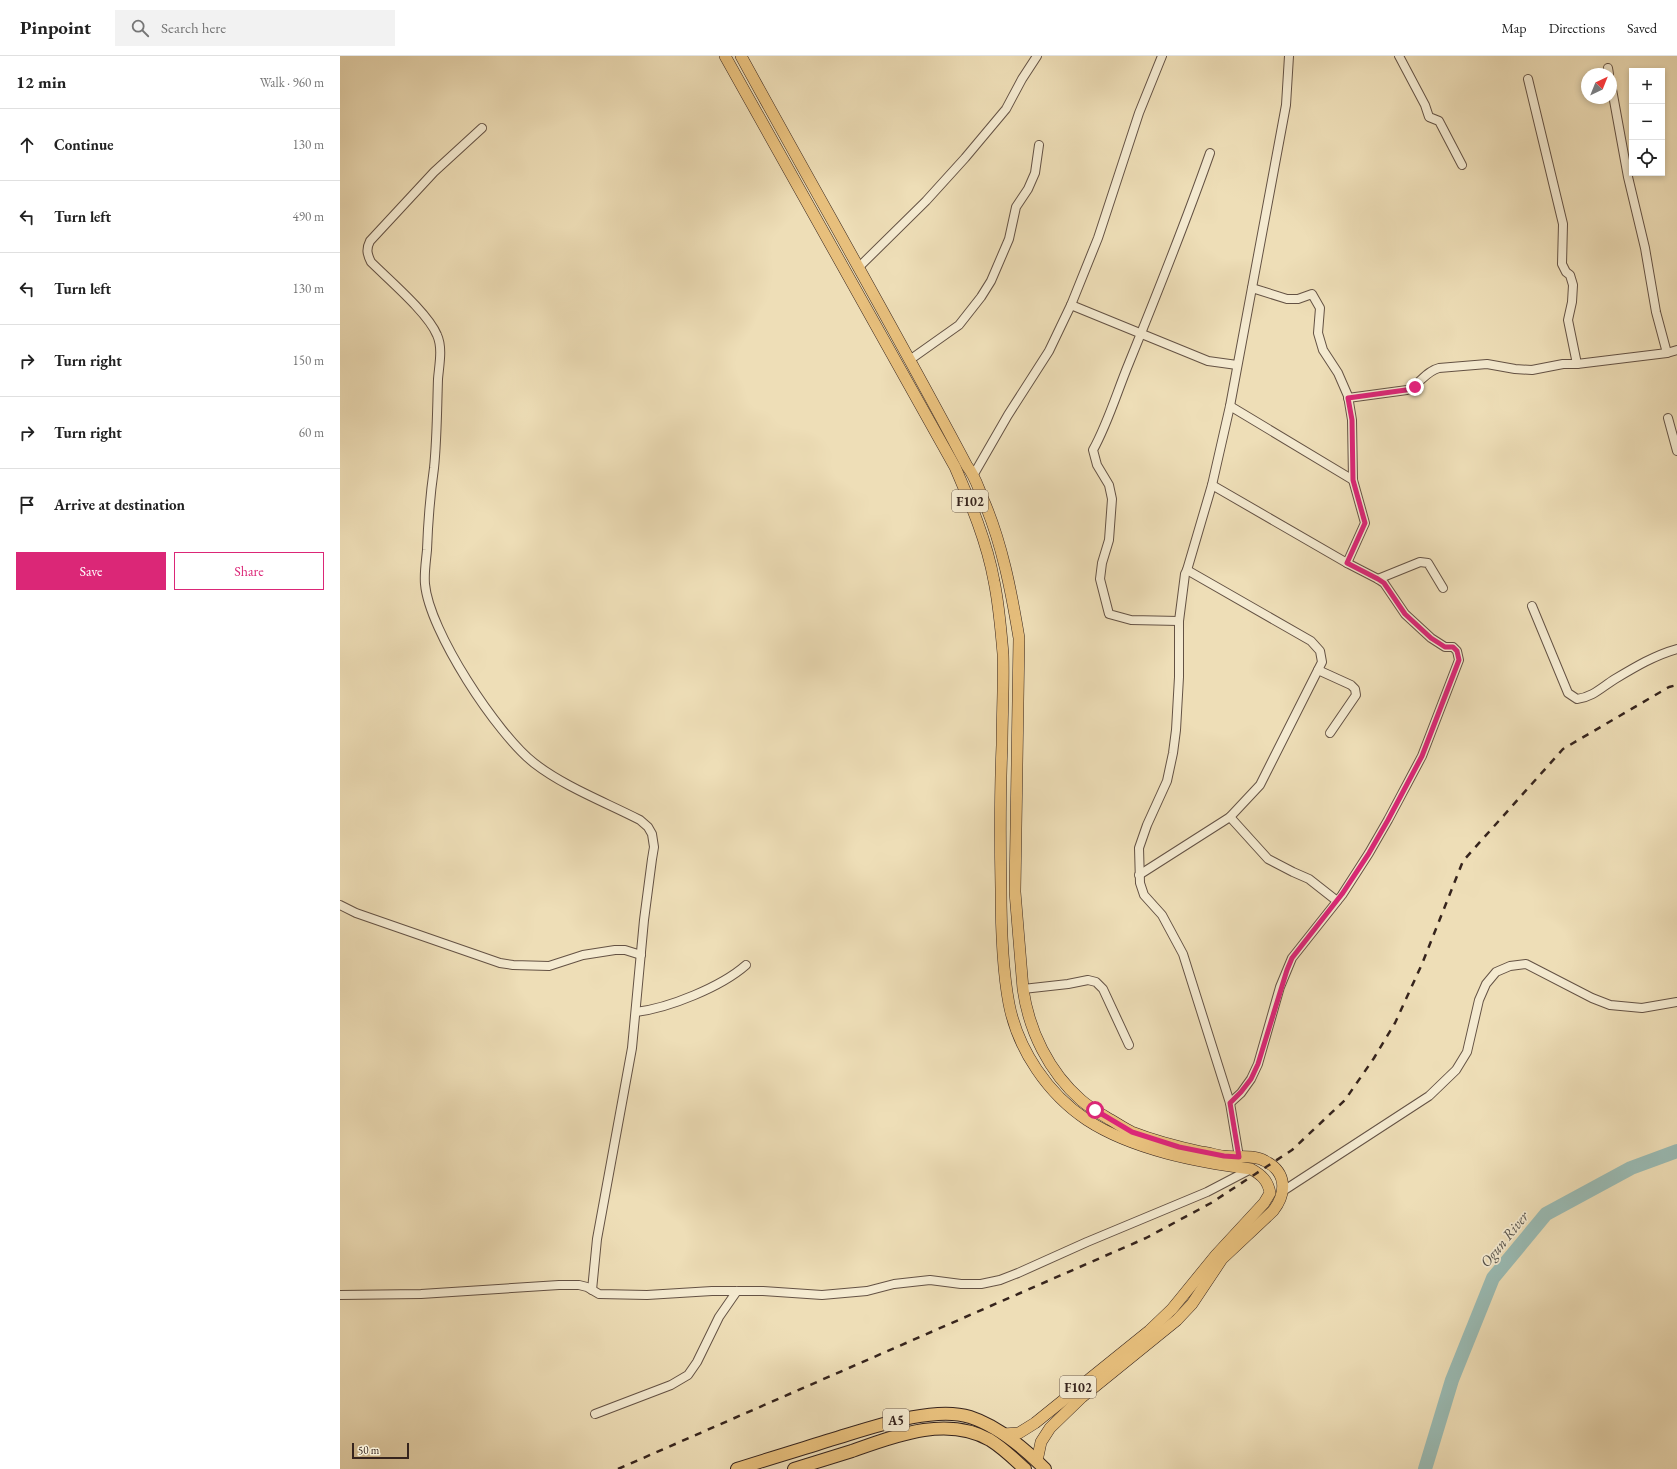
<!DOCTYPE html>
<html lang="en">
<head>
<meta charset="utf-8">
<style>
  body { margin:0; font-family:"EB Garamond",serif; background:#f2f2f2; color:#222 }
  .controls { position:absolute; right:12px; top:12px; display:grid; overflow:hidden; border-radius:0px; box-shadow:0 2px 6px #0003 }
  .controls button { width:36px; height:36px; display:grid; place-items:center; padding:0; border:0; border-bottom:1px solid #e0e0e0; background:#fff; color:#222; font:20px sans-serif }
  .compass { position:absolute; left:1241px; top:12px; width:36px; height:36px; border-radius:50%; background:#fff; box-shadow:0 2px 6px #0003; rotate:43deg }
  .scale { position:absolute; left:12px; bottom:10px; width:57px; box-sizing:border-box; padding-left:4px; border:2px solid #36241d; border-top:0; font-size:11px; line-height:14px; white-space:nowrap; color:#36241d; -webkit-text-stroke:3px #f4ead0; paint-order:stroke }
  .stop { position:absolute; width:12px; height:12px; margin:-9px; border:3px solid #db2777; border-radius:50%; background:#fff }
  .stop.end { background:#db2777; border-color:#fff; box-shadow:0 1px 4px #0008 }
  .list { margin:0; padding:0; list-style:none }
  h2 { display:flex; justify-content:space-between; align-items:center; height:52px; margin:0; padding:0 16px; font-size:17px }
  h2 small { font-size:13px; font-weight:400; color:#767676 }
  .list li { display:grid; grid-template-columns:26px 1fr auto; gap:12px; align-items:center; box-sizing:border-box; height:72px; padding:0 16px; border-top:1px solid #e0e0e0 }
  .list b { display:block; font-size:15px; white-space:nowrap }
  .list em { font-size:13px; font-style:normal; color:#767676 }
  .actions { display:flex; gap:8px; padding:12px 16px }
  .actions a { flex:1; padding:9px 0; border:1px solid #db2777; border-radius:0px; text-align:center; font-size:14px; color:#db2777 }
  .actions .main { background:#db2777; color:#fff }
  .icon { flex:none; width:22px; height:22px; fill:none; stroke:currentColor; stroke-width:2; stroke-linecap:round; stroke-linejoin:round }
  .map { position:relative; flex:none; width:1337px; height:1413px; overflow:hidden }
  header { display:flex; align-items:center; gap:24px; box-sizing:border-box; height:56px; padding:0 20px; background:#fff; border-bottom:1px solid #e0e0e0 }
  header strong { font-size:19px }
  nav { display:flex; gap:22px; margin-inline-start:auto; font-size:14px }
  .search { width:280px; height:36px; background:#f2f2f2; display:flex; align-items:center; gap:10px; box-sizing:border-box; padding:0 14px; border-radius:0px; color:#767676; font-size:15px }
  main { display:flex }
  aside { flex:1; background:#fff }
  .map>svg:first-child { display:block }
</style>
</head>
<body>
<header>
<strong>Pinpoint</strong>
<div class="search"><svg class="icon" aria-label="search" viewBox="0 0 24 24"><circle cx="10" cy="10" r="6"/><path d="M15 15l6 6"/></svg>Search here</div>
<nav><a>Map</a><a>Directions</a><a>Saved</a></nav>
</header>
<main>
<aside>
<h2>12 min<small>Walk · 960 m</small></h2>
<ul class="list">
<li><svg class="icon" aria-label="ahead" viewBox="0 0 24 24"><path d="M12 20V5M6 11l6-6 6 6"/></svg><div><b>Continue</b></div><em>130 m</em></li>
<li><svg class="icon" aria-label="left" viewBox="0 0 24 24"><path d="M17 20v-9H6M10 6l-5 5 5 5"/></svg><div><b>Turn left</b></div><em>490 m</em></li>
<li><svg class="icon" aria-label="left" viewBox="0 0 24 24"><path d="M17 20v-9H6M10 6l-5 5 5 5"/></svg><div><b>Turn left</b></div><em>130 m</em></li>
<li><svg class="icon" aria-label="right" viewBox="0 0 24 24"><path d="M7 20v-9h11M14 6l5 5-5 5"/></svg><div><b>Turn right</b></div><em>150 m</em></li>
<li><svg class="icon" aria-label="right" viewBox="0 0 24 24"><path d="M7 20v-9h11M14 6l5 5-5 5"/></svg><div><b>Turn right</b></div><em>60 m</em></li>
<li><svg class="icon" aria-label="arrive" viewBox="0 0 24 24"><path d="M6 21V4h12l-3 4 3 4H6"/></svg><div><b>Arrive at destination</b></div></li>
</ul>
<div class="actions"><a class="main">Save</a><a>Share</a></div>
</aside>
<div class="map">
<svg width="1337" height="1413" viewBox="0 0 1337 1413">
  <rect width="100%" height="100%" fill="#eedeb7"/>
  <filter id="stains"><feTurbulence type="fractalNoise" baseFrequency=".005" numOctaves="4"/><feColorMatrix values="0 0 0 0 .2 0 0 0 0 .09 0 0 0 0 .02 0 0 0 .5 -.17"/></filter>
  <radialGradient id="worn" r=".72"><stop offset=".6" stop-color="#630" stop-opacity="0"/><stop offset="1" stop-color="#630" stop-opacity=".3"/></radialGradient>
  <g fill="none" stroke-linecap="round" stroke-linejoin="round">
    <polyline stroke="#9abbb4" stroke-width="14" points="1085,1413 1112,1324 1153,1222 1206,1158 1291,1112 1337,1095"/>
    <defs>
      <g id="minor">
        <polyline points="1059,0 1085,49 1089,61 1099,65 1122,109"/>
        <polyline points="1268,12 1269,18"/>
        <polyline points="1188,23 1223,168 1222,208 1226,216 1230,219 1233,229 1232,246 1228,264 1237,308"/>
        <polyline points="1271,28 1288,121 1305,192 1316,256 1327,297"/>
        <path d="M142 72 94 116 30 185C26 193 27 198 31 206 49 224 88 257 97 279 103 292 99 310 98 323 97 353 97 383 94 412 90 440 88 466 87 494 86 505 84 517 85 528 89 575 157 678 194 707 225 731 265 746 300 764L308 771 312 778 314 791 312 803 304 864 292 992 257 1183 252 1234"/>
        <polyline points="518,212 586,145 625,102 666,53 682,23 697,0"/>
        <polyline points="912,232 947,243 958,243 972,238 980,252 978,277 983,294 998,317 1008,340 1012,364 1013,424 1025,467 1007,507"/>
        <polyline points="731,249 868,305 897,309"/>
        <polyline points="571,303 619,269 641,241 651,225 669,183 676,151 688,133 695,117 699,89"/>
        <path d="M1008 342 1067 334C1079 329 1086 315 1099 312L1147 308 1175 313 1192 314 1223 308H1237L1327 297 1337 294"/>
        <polyline points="890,350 1013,424"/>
        <polyline points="1328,362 1337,395"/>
        <polyline points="634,418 668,359 709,295 731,249 758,182 799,57 822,0"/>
        <polyline points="872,429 1007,507 1038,523 1044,527 1065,558 1091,582 1105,591 1113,591 1117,595 1119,604 1082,700 1048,764 1029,797 1002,839 952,902 940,931 918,1008 911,1023 901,1037 890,1047"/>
        <polyline points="1038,523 1080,506 1088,507 1103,532"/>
        <path d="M1192 550 1228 637 1237 643C1253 641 1262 631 1275 623 1295 611 1315 599 1337 593"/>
        <path d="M839 565 791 564 769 558 760 523 762 507 769 484 772 443 769 429 757 409 753 394C768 367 777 336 789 307 817 238 845 168 870 97"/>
        <polyline points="978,614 1011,629 1015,633 1016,639 990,677"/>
        <polyline points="890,761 928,803 953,816 969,823 997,845"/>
        <polyline points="799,819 890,761 920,729 982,606 980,595 971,585 847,514"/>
        <polyline points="0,849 16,857 160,907 173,909 209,910 243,899 275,894 285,894 301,899"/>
        <polyline points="683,933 728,928 748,924 756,926 763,933 789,989"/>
        <path d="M296 956C329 952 381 931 406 909"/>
        <polyline points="899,1101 890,1047 843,898 822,859 804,839 800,827 799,792 807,769 827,725 833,697 836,674 839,621 839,565 845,518 847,514 872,429 890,350 946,49 949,0"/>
        <polyline points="943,1135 1089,1040 1116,1014 1127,996 1139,944 1146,928 1156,916 1170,910 1186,908 1252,942 1270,949 1302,952 1337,946"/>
        <polyline points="0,1239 81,1238 219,1229 239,1229 247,1231 259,1238 307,1239 372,1235 423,1235 482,1239 527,1235 554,1228 590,1224 621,1228 641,1228 660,1224 678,1217 747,1186 867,1136 911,1113"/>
        <polyline points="255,1358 331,1329 348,1319 357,1306 379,1261 397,1235"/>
      </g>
      <g id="major">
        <path d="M385 0 615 411C631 448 647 486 654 525 659 549 661 574 663 598 664 628 662 659 662 689 660 737 660 784 661 832 661 869 662 911 669 948 678 994 708 1038 747 1064 793 1094 858 1106 911 1113 922 1119 928 1125 930 1137L924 1147 876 1199 832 1253 809 1275 695 1367 679 1377 663 1378"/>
        <path d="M401 0C476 137 554 272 627 410 635 420 638 431 643 443 662 487 671 534 679 582L675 836 683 933C689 975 709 1016 741 1044 750 1052 761 1058 771 1064 778 1068 785 1073 792 1076 815 1085 839 1091 862 1096 869 1097 876 1099 883 1100 896 1102 913 1098 925 1105 947 1116 947 1137 933 1155L882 1203 852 1248 837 1264 742 1341 710 1372 701 1386 697 1405"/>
      </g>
      <g id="highway">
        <path d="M397 1413C428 1403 459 1394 490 1384 528 1373 592 1349 630 1361 658 1370 684 1392 705 1413"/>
        <path d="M454 1413C473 1407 493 1401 512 1395 554 1380 607 1359 650 1384 663 1392 674 1403 685 1413"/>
      </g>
    </defs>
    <use href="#minor" stroke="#645244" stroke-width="10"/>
    <use href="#major" stroke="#36241d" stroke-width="12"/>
    <use href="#highway" stroke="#36241d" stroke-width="14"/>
    <use href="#minor" stroke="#f4ead0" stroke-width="8"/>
    <use href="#major" stroke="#e7bf7c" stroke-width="11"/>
    <use href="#highway" stroke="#e7bf7c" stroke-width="12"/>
    <polyline stroke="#36241d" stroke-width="2.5" stroke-dasharray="7 7" stroke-linecap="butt" points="278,1413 806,1182 871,1147 952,1094 1005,1044 1034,1002 1055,967 1082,908 1123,805 1223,693 1329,631 1337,629"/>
  </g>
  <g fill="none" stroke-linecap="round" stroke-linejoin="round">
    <polyline stroke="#db2777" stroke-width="5" points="755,1054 792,1076 839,1091 884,1100 899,1101 890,1047 901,1036 911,1023 918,1008 947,914 952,902 1002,838 1029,797 1048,764 1082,700 1119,604 1117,595 1113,591 1105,591 1091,582 1065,558 1044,527 1038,523 1007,507 1025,467 1013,424 1012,364 1008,342 1066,334 1075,331"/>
  </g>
  <g text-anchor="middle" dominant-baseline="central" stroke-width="3.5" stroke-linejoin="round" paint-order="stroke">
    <g fill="#f4ead0" stroke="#6f5f53" stroke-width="1">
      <rect x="612" y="434" width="36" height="22" rx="3"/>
      <rect x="720" y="1320" width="36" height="22" rx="3"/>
      <rect x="543" y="1353" width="26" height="22" rx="3"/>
    </g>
    <g font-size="13" font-weight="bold" fill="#36241d">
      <text x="630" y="445">F102</text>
      <text x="738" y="1331">F102</text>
      <text x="556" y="1364">A5</text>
    </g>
    <g font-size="15" font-style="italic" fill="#54514a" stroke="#f4ead0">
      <text transform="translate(1164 1183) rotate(-51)">Ogun River</text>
    </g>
  </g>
  <rect width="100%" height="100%" filter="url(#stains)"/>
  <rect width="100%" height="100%" fill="url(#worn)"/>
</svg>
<div class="controls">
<button>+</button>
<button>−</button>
<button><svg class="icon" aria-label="locate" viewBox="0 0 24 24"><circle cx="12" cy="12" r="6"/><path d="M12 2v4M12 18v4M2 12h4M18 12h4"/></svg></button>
</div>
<svg class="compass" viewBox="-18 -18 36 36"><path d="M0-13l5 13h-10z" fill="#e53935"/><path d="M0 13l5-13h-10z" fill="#767676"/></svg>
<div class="scale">50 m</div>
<div class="stop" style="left:755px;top:1054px"></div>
<div class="stop end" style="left:1075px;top:331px"></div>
</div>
</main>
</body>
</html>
